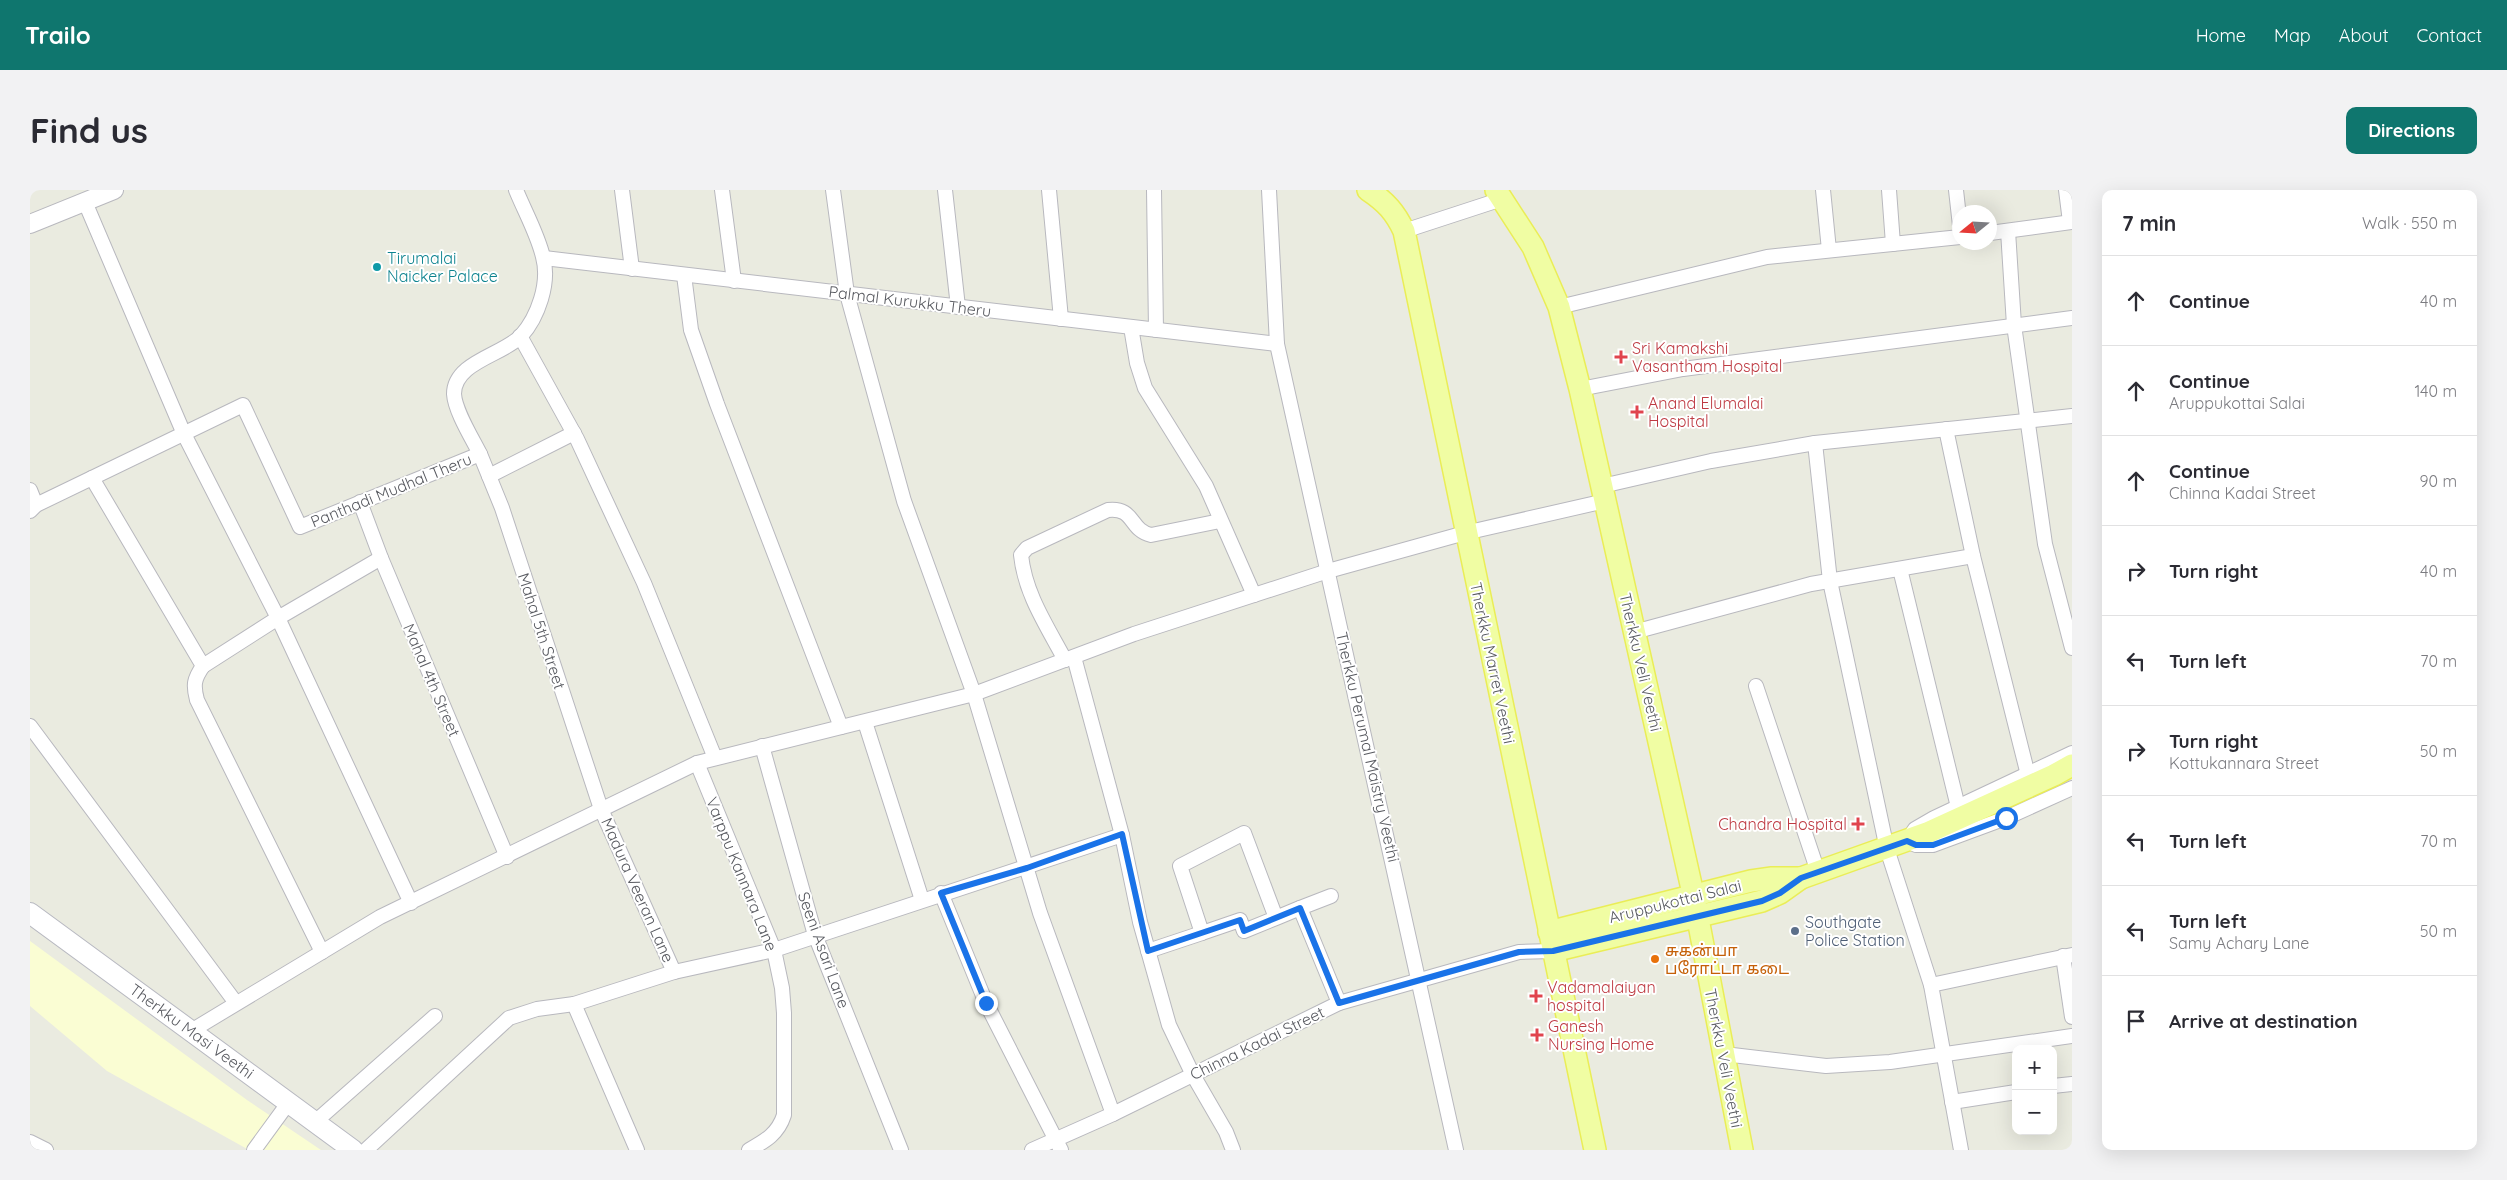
<!DOCTYPE html>
<html lang="en">
<head>
<meta charset="utf-8">
<style>
  body { margin:0; font-family:Quicksand,"Noto Sans Tamil",sans-serif; background:#f2f2f3; color:#2b2b33 }
  .controls { position:absolute; right:15px; bottom:15px; display:grid; overflow:hidden; border-radius:10px; box-shadow:0 5px 20px #0002 }
  .controls button { width:45px; height:45px; display:grid; place-items:center; padding:0; border:0; border-bottom:1px solid #e1e1e2; background:#fff; color:#2b2b33; font:25px sans-serif }
  .compass { position:absolute; left:1922px; top:15px; width:45px; height:45px; border-radius:50%; background:#fff; box-shadow:0 5px 20px #0002; rotate:252deg }
  .stop { position:absolute; width:15px; height:15px; margin:-11px; border:4px solid #1a73e8; border-radius:50%; background:#fff }
  .stop.end { background:#1a73e8; border-color:#fff; box-shadow:0 1px 5px #0008 }
  .list { margin:0; padding:0; list-style:none }
  h2 { display:flex; justify-content:space-between; align-items:center; height:65px; margin:0; padding:0 20px; font-size:21px }
  h2 small { font-size:16px; font-weight:400; color:#7c7c81 }
  .list li { display:grid; grid-template-columns:32px 1fr auto; gap:15px; align-items:center; box-sizing:border-box; height:90px; padding:0 20px; border-top:1px solid #e1e1e2 }
  .list b { display:block; font-size:19px; white-space:nowrap }
  .list p { margin:0; font-size:16px; white-space:nowrap; color:#7c7c81 }
  .list em { font-size:16px; font-style:normal; color:#7c7c81 }
  .icon { flex:none; width:28px; height:28px; fill:none; stroke:currentColor; stroke-width:2; stroke-linecap:round; stroke-linejoin:round }
  .map { position:relative; flex:none; width:2042px; height:960px; overflow:hidden; border-radius:10px }
  header { display:flex; align-items:center; gap:30px; box-sizing:border-box; height:70px; padding:0 25px; background:#0f766e; color:#fff }
  header strong { font-size:24px }
  nav { display:flex; gap:28px; margin-inline-start:auto; font-size:18px }
  .intro { display:flex; align-items:center; justify-content:space-between; box-sizing:border-box; height:120px; padding:0 30px }
  h1 { margin:0; font-size:35px }
  .button { padding:12px 22px; border-radius:10px; background:#0f766e; color:#fff; font-size:18px; font-weight:700 }
  main { display:flex; gap:30px; padding:0 30px }
  aside { flex:1; background:#fff; border-radius:10px; box-shadow:0 5px 20px #0002 }
  .map>svg:first-child { display:block }
</style>
</head>
<body>
<header>
<strong>Trailo</strong>
<nav><a>Home</a><a>Map</a><a>About</a><a>Contact</a></nav>
</header>
<div class="intro"><h1>Find us</h1><a class="button">Directions</a></div>
<main>
<div class="map">
<svg width="2042" height="960" viewBox="0 0 2042 960">
  <rect width="100%" height="100%" fill="#eaebe0"/>
  <polygon fill="#fafdd3" points="0,751 217,910 291,960 219,960 77,881 0,816"/>
  <g fill="none" stroke-linecap="round" stroke-linejoin="round">
    <defs>
      <g id="minor">
        <polyline points="592,0 602,79"/>
        <polyline points="692,0 704,91"/>
        <polyline points="803,0 817,104 874,311 944,504 1010,723 1083,924"/>
        <polyline points="915,0 928,117"/>
        <polyline points="1019,0 1031,129"/>
        <polyline points="1124,0 1126,140"/>
        <polyline points="1239,0 1247,154 1426,960"/>
        <polyline points="1793,0 1799,60"/>
        <polyline points="1859,0 1863,54"/>
        <polyline points="1926,0 1930,36"/>
        <polyline points="2036,0 2040,32"/>
        <polyline points="55,12 154,244 248,428 381,713"/>
        <polyline points="1374,41 1472,9"/>
        <polyline points="1978,41 1984,135 2015,354 2042,458"/>
        <polyline points="1960,43 2042,32"/>
        <polyline points="514,68 1247,154"/>
        <polyline points="654,85 661,140 687,214 811,537"/>
        <polyline points="1529,117 1737,67 1930,47"/>
        <polyline points="1101,137 1107,173 1115,198 1176,296 1224,405"/>
        <polyline points="490,146 547,249 614,393 685,568"/>
        <polyline points="1550,199 1653,179 2042,128"/>
        <polyline points="1916,239 1943,366 1998,585"/>
        <polyline points="1785,253 1800,391 1857,659 1901,795"/>
        <polyline points="450,264 472,318 571,619 644,782"/>
        <polyline points="459,286 544,243"/>
        <path d="M62 288 173 476C164 489 163 495 167 510L292 762"/>
        <polyline points="1572,296 1681,271 1785,253 2042,226"/>
        <polyline points="0,300 6,315"/>
        <polyline points="330,312 351,368 477,667"/>
        <path d="M0 321 6 315 213 215 270 337 450 264C442 248 425 221 424 204 424 172 473 165 491 146 508 127 520 93 513 67 508 45 495 22 486 0"/>
        <polyline points="1870,379 1928,617"/>
        <polyline points="1604,442 1781,394 1943,366"/>
        <polyline points="1044,467 1092,645 1110,732 1139,835 1163,885 1196,942 1203,960"/>
        <path d="M1035 470C1017 436 995 404 991 365L997 358 1078 320C1105 317 1099 340 1121 345L1190 331"/>
        <polyline points="173,476 248,428 351,368"/>
        <polyline points="1726,496 1788,682"/>
        <polyline points="835,532 892,710"/>
        <polyline points="0,536 206,813"/>
        <polyline points="732,556 785,745 871,960"/>
        <polyline points="2042,563 1904,628 1885,639 1877,651 1886,655 1903,655 1976,628 2042,598"/>
        <path d="M667 573 744 760 752 798 754 823V925C748 944 735 951 719 960"/>
        <polyline points="911,703 956,813 1031,960"/>
        <polyline points="1301,706 1270,718 1309,813"/>
        <polyline points="1246,728 1214,741 1210,730 1172,743 1150,676 1214,643 1246,728 1270,718"/>
        <polyline points="1118,761 1172,743"/>
        <polyline points="2033,766 2042,827"/>
        <polyline points="161,841 350,727 667,573 944,504 1104,444 1298,381 1435,343 1575,311"/>
        <polyline points="1694,864 1796,876 1860,872 2042,846"/>
        <polyline points="2023,896 2042,894"/>
        <polyline points="1922,912 1986,902"/>
        <polyline points="285,932 405,826"/>
        <polyline points="0,952 16,960"/>
        <polyline points="224,960 259,912"/>
        <polyline points="336,960 479,828 507,819 544,814"/>
        <polyline points="607,960 544,814 644,782 744,760 1092,645"/>
        <polyline points="1002,960 1083,924 1309,813 1489,762 1523,761"/>
        <polyline points="1931,960 1901,795 2042,765"/>
      </g>
      <polyline id="tertiary" points="0,34 84,0"/>
      <polyline id="secondary" points="0,723 323,960"/>
      <g id="primary">
        <path d="M1338 0C1356 12 1365 22 1374 41L1565 960"/>
        <polyline points="1466,0 1503,57 1529,117 1550,199 1664,708 1712,960"/>
        <polyline points="1519,742 1721,691 1742,688 1771,688"/>
        <polyline points="1523,761 1732,711 1750,703 1771,688 1897,643 2024,585 2042,575"/>
      </g>
    </defs>
    <use href="#minor" stroke="#b8b8be" stroke-width="16"/>
    <use href="#tertiary" stroke="#b8b8be" stroke-width="20"/>
    <use href="#secondary" stroke="#b8b9c1" stroke-width="22"/>
    <use href="#primary" stroke="#eaed57" stroke-width="24"/>
    <use href="#minor" stroke="#fff" stroke-width="14"/>
    <use href="#tertiary" stroke="#fff" stroke-width="18"/>
    <use href="#secondary" stroke="#fff" stroke-width="20"/>
    <use href="#primary" stroke="#f0fda3" stroke-width="21"/>
  </g>
  <g fill="none" stroke-linecap="round" stroke-linejoin="round">
    <polyline stroke="#1a73e8" stroke-width="6" points="956,813 911,703 997,678 1092,644 1118,761 1210,730 1214,741 1270,718 1309,813 1489,762 1523,761 1732,711 1750,703 1771,688 1877,651 1886,655 1903,655 1976,628"/>
  </g>
  <circle fill="#0f9aa8" stroke="#fff" stroke-width="2" cx="347" cy="77" r="5"/>
  <g fill="#e0444e" stroke="#fff" stroke-width="2">
    <path d="M1588.5 159.5h5v5h5v5h-5v5h-5v-5h-5v-5h5z"/>
    <path d="M1604.5 214.5h5v5h5v5h-5v5h-5v-5h-5v-5h5z"/>
    <path d="M1825.5 626.5h5v5h5v5h-5v5h-5v-5h-5v-5h5z"/>
    <path d="M1503.5 798.5h5v5h5v5h-5v5h-5v-5h-5v-5h5z"/>
    <path d="M1504.5 837.5h5v5h5v5h-5v5h-5v-5h-5v-5h5z"/>
  </g>
  <circle fill="#5c6f8a" stroke="#fff" stroke-width="2" cx="1765" cy="741" r="5"/>
  <circle fill="#e8710a" stroke="#fff" stroke-width="2" cx="1625" cy="769" r="5"/>
  <g text-anchor="middle" dominant-baseline="central" stroke-width="4" stroke-linejoin="round" paint-order="stroke">
    <g font-size="16" fill="#0d838f" stroke="#fff" text-anchor="start">
      <text x="357" y="68">Tirumalai<tspan x="357" dy="18">Naicker Palace</tspan></text>
    </g>
    <g font-size="16" fill="#585a60" stroke="#fff">
      <text transform="translate(880 111) rotate(7)">Palmal Kurukku Theru</text>
      <text transform="translate(361 300) rotate(-22)">Panthadi Mudhal Theru</text>
      <text transform="translate(512 441) rotate(72)">Mahal 5th Street</text>
      <text transform="translate(1611 472) rotate(77)">Therkku Veli Veethi</text>
      <text transform="translate(1463 473) rotate(78)">Therkku Marret Veethi</text>
      <text transform="translate(402 490) rotate(67)">Mahal 4th Street</text>
      <text transform="translate(1338 557) rotate(77)">Therkku Perumal Maistry Veethi</text>
      <text transform="translate(712 684) rotate(68)">Varppu Kannara Lane</text>
      <text transform="translate(608 700) rotate(66)">Madura Veeran Lane</text>
      <text transform="translate(1645 711) rotate(-14)">Aruppukottai Salai</text>
      <text transform="translate(794 760) rotate(70)">Seeni Asari Lane</text>
      <text transform="translate(162 841) rotate(36)">Therkku Masi Veethi</text>
      <text transform="translate(1227 853) rotate(-26)">Chinna Kadai Street</text>
      <text transform="translate(1694 868) rotate(79)">Therkku Veli Veethi</text>
    </g>
    <g font-size="16" fill="#be3a42" stroke="#fff" text-anchor="start">
      <text x="1602" y="158">Sri Kamakshi<tspan x="1602" dy="18">Vasantham Hospital</tspan></text>
      <text x="1618" y="213">Anand Elumalai<tspan x="1618" dy="18">Hospital</tspan></text>
      <text x="1817" y="634" text-anchor="end">Chandra Hospital</text>
      <text x="1517" y="797">Vadamalaiyan<tspan x="1517" dy="18">hospital</tspan></text>
      <text x="1518" y="836">Ganesh<tspan x="1518" dy="18">Nursing Home</tspan></text>
    </g>
    <g font-size="16" fill="#4e5e75" stroke="#fff" text-anchor="start">
      <text x="1775" y="732">Southgate<tspan x="1775" dy="18">Police Station</tspan></text>
    </g>
    <g font-size="16" fill="#c56008" stroke="#fff" text-anchor="start">
      <text x="1635" y="760">சுகன்யா<tspan x="1635" dy="18">பரோட்டா கடை</tspan></text>
    </g>
  </g>
</svg>
<div class="controls">
<button>+</button>
<button>−</button>
</div>
<svg class="compass" viewBox="-18 -18 36 36"><path d="M0-13l5 13h-10z" fill="#e53935"/><path d="M0 13l5-13h-10z" fill="#7c7c81"/></svg>
<div class="stop" style="left:1976px;top:628px"></div>
<div class="stop end" style="left:956px;top:813px"></div>
</div>
<aside>
<h2>7 min<small>Walk · 550 m</small></h2>
<ul class="list">
<li><svg class="icon" aria-label="ahead" viewBox="0 0 24 24"><path d="M12 20V5M6 11l6-6 6 6"/></svg><div><b>Continue</b></div><em>40 m</em></li>
<li><svg class="icon" aria-label="ahead" viewBox="0 0 24 24"><path d="M12 20V5M6 11l6-6 6 6"/></svg><div><b>Continue</b><p>Aruppukottai Salai</p></div><em>140 m</em></li>
<li><svg class="icon" aria-label="ahead" viewBox="0 0 24 24"><path d="M12 20V5M6 11l6-6 6 6"/></svg><div><b>Continue</b><p>Chinna Kadai Street</p></div><em>90 m</em></li>
<li><svg class="icon" aria-label="right" viewBox="0 0 24 24"><path d="M7 20v-9h11M14 6l5 5-5 5"/></svg><div><b>Turn right</b></div><em>40 m</em></li>
<li><svg class="icon" aria-label="left" viewBox="0 0 24 24"><path d="M17 20v-9H6M10 6l-5 5 5 5"/></svg><div><b>Turn left</b></div><em>70 m</em></li>
<li><svg class="icon" aria-label="right" viewBox="0 0 24 24"><path d="M7 20v-9h11M14 6l5 5-5 5"/></svg><div><b>Turn right</b><p>Kottukannara Street</p></div><em>50 m</em></li>
<li><svg class="icon" aria-label="left" viewBox="0 0 24 24"><path d="M17 20v-9H6M10 6l-5 5 5 5"/></svg><div><b>Turn left</b></div><em>70 m</em></li>
<li><svg class="icon" aria-label="left" viewBox="0 0 24 24"><path d="M17 20v-9H6M10 6l-5 5 5 5"/></svg><div><b>Turn left</b><p>Samy Achary Lane</p></div><em>50 m</em></li>
<li><svg class="icon" aria-label="arrive" viewBox="0 0 24 24"><path d="M6 21V4h12l-3 4 3 4H6"/></svg><div><b>Arrive at destination</b></div></li>
</ul>
</aside>
</main>
</body>
</html>
